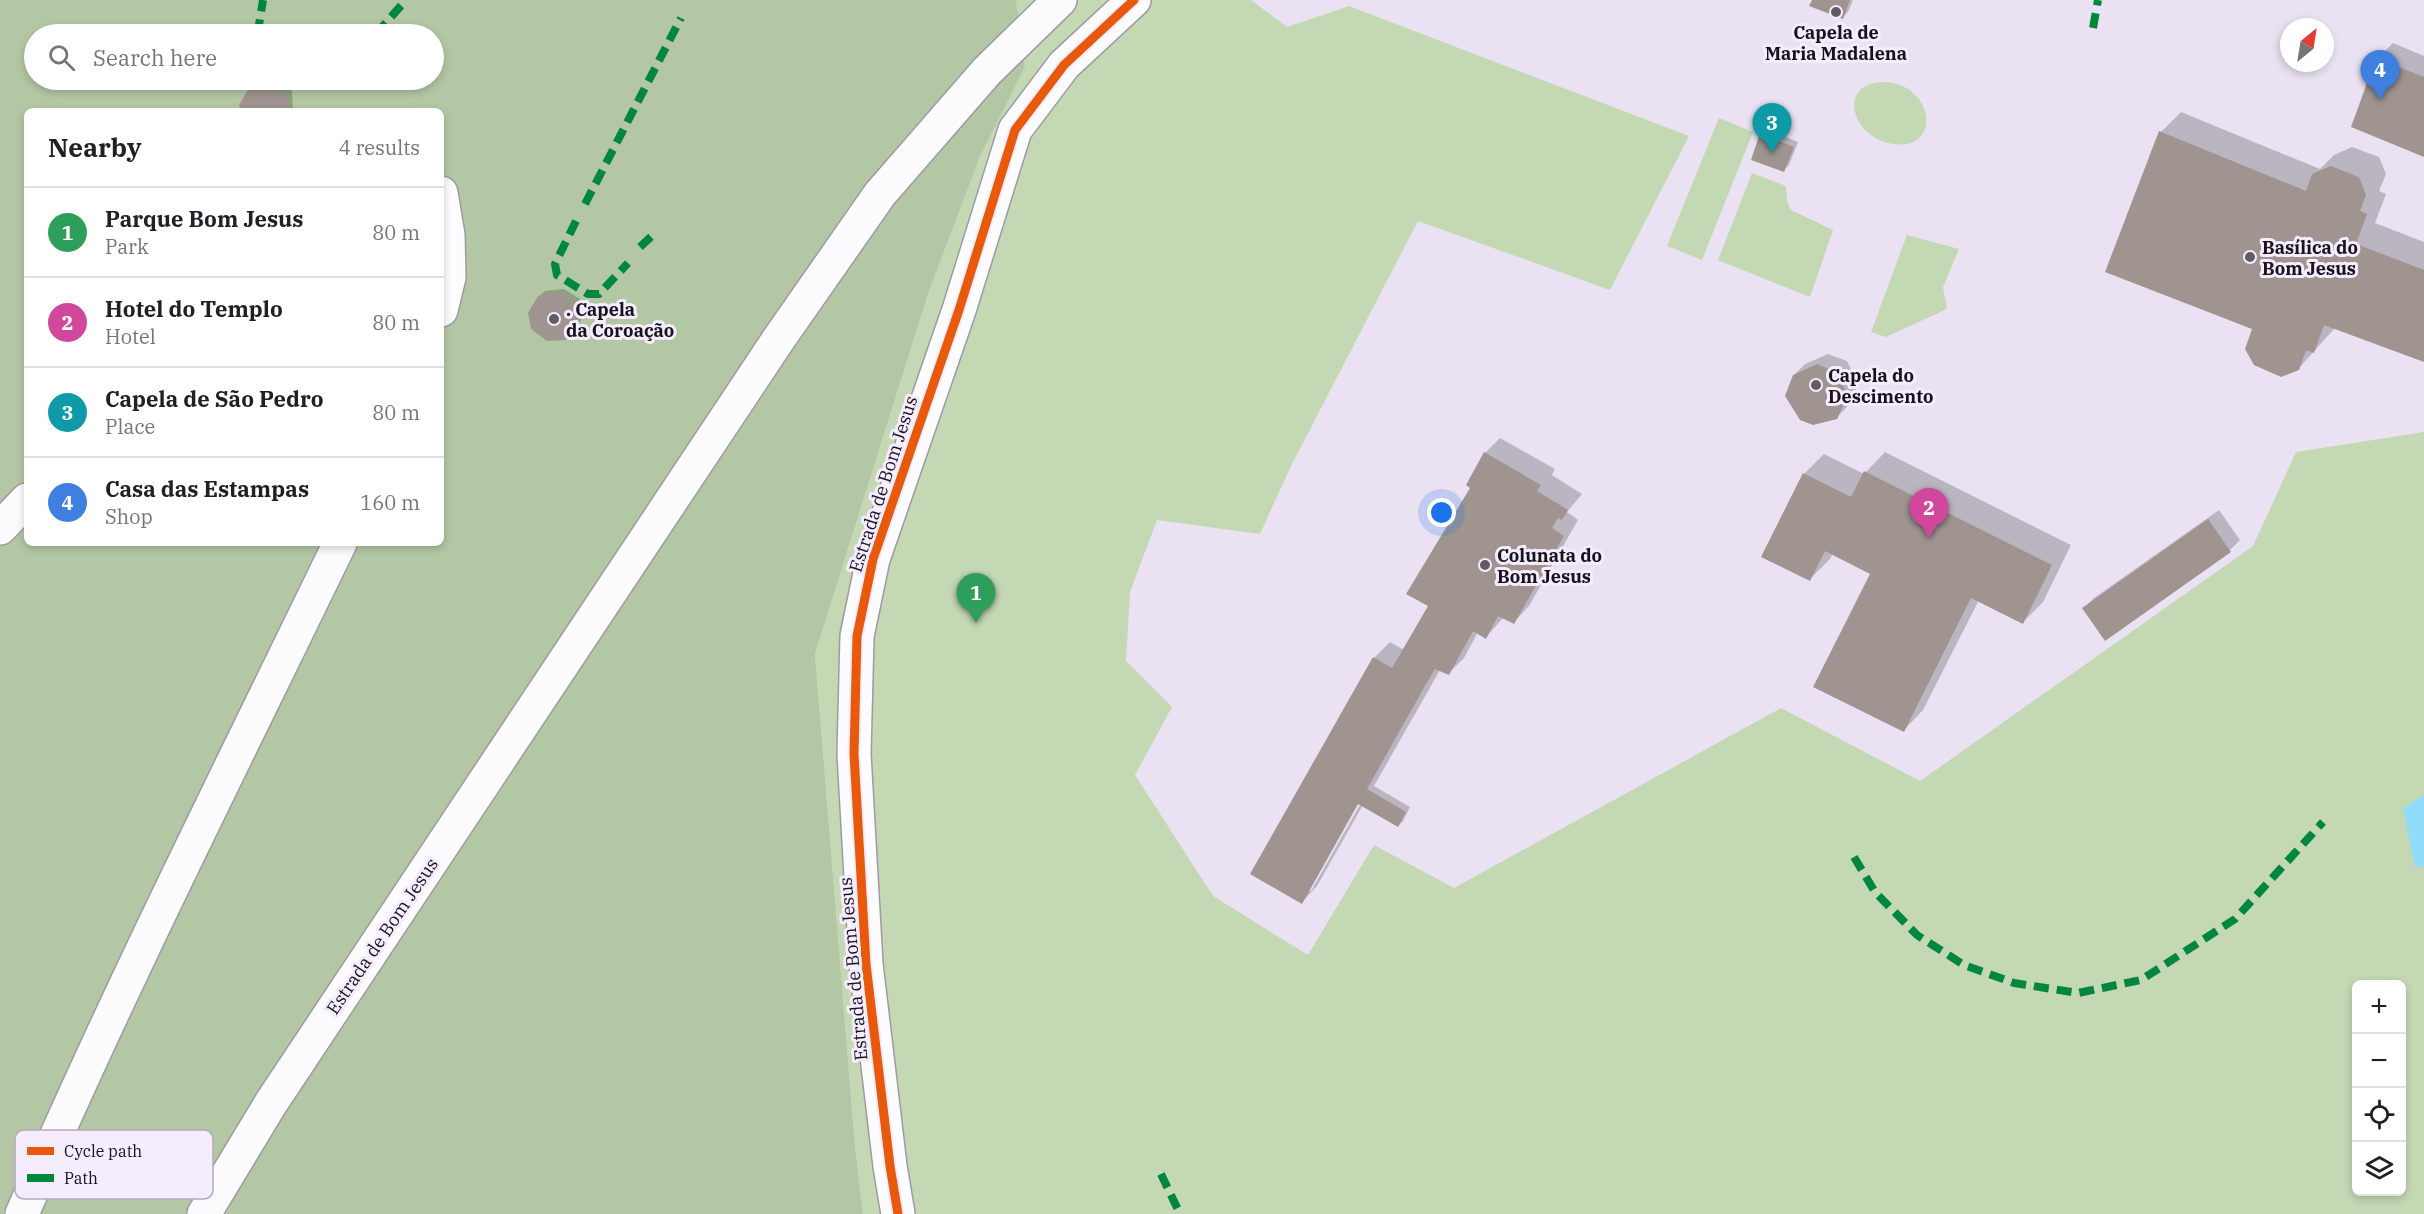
<!DOCTYPE html>
<html lang="en">
<head>
<meta charset="utf-8">
<style>
  body { margin:0; font-family:"IBM Plex Serif",serif; background:#f2f2f2; color:#202124 }
  .controls { position:absolute; right:18px; bottom:18px; display:grid; overflow:hidden; border-radius:9px; box-shadow:0 3px 9px #0003 }
  .controls button { width:54px; height:54px; display:grid; place-items:center; padding:0; border:0; border-bottom:2px solid #e0e0e0; background:#fff; color:#202124; font:30px sans-serif }
  .compass { position:absolute; left:2280px; top:18px; width:54px; height:54px; border-radius:50%; background:#fff; box-shadow:0 3px 9px #0003; rotate:30deg }
  .you { position:absolute; left:1442px; top:513px; width:21px; height:21px; margin:-15px; border:4px solid #fff; border-radius:50%; background:#1a73e8; box-shadow:0 0 0 9px #1a73e833 }
  .badge { display:grid; place-items:center; width:39px; height:39px; border-radius:50%; background:#615b66; color:#fff; font-size:20px; font-weight:700 }
  .pin { position:absolute; translate:-50% -50px; filter:drop-shadow(0 2px 3px #0008) }
  .pin::after { content:''; position:absolute; top:32px; width:21px; height:18px; background:inherit; clip-path:polygon(0 0,100% 0,50% 100%) }
  .list { margin:0; padding:0; list-style:none }
  h2 { display:flex; justify-content:space-between; align-items:center; height:78px; margin:0; padding:0 24px; font-size:26px }
  h2 small { font-size:20px; font-weight:400; color:#757577 }
  .list li { display:grid; grid-template-columns:39px 1fr auto; gap:18px; align-items:center; box-sizing:border-box; height:90px; padding:0 24px; border-top:2px solid #e0e0e0 }
  .list b { display:block; font-size:22px; white-space:nowrap }
  .list p { margin:0; font-size:20px; white-space:nowrap; color:#757577 }
  .list em { font-size:20px; font-style:normal; color:#757577 }
  .icon { flex:none; width:33px; height:33px; fill:none; stroke:currentColor; stroke-width:2; stroke-linecap:round; stroke-linejoin:round }
  .map { position:relative; flex:none; width:2424px; height:1214px; overflow:hidden }
  .search { position:absolute; background:#fff; box-shadow:0 3px 9px #0003; left:24px; top:24px; width:420px; height:66px; display:flex; align-items:center; gap:15px; box-sizing:border-box; padding:0 21px; border-radius:33px; color:#757577; font-size:22px }
  .panel { position:absolute; background:#fff; box-shadow:0 3px 9px #0003; left:24px; top:108px; width:420px; height:438px; border-radius:9px }
  .map>svg:first-child { display:block }
</style>
</head>
<body>
<div class="map">
<svg width="2424" height="1214" viewBox="0 0 2424 1214">
  <rect width="100%" height="100%" fill="#eae2f2"/>
  <g fill="#c4d8b4" fill-rule="evenodd">
    <path d="M1016 0H1251L1287 27 1349 6 1689 136 1610 290 1418 221 1290 468 1260 534 1157 520 1130 592 1126 661 1172 707 1135 775 1213 896 1308 955 1374 845 1454 888 1781 708 1920 781 2253 546 2296 452 2424 432V1214H863L855 1146 815 654 929 291 980 157 1025 67ZM2356 984H2402V1192H2356Z"/>
    <path d="M1888 82C1934 87 1942 151 1893 144 1849 137 1836 79 1888 82Z"/>
    <polygon points="1719,118 1753,132 1702,260 1667,246"/>
    <polygon points="1752,173 1786,186 1787,201 1791,210 1833,230 1810,297 1718,260"/>
    <polygon points="1907,235 1959,249 1943,287 1947,309 1886,337 1871,332"/>
  </g>
  <path fill="#b4c7a4" fill-rule="evenodd" d="M0 0H1016L1025 67 980 157 929 291 815 654 855 1146 863 1214H0ZM34 34H434V80H34ZM27 111H441V543H27Z"/>
  <polygon fill="#90dcfa" points="2424,795 2424,866 2415,868 2403,808"/>
  <g fill="#0003" fill-rule="evenodd">
    <polygon points="1813,0 1853,0 1848,12 1843,17"/>
    <polygon points="2393,43 2424,56 2424,156 2377,59"/>
    <polygon points="275,80 292,91 293,111 242,111 250,88 255,83"/>
    <polygon points="2181,112 2320,169 2334,155 2352,147 2379,157 2386,174 2379,191 2386,194 2375,223 2424,242 2424,361 2335,328 2298,369 2254,328 2107,271 2161,132"/>
    <polygon points="1767,129 1798,142 1789,165 1784,170 1762,134"/>
    <polygon points="564,289 580,299 583,318 566,339 539,296 545,291"/>
    <polygon points="1828,354 1847,361 1858,384 1847,407 1836,418 1794,375 1805,364"/>
    <path d="M1500 438 1555 469 1552 475 1582 494 1567 512 1578 520 1529 606 1514 622 1504 617 1486 637 1478 632 1464 658 1449 673 1440 670 1374 786 1410 807 1403 821 1398 826 1363 805 1317 886 1302 902 1252 874 1374 658 1390 642 1404 650 1430 605 1485 453ZM1358 803H1361L1311 891 1308 890Z"/>
    <polygon points="1885,452 2071,545 2043,602 2023,622 1979,600 1923,710 1904,730 1872,573 1833,553 1830,559 1810,579 1763,556 1804,474 1824,454 1864,474"/>
    <polygon points="2219,510 2240,540 2230,550 2105,639 2084,608 2094,598"/>
  </g>
  <g fill="#9f9490">
    <polygon points="1812,0 1850,0 1843,19 1809,6"/>
    <polygon points="2376,58 2424,77 2424,157 2351,127"/>
    <polygon points="270,85 287,96 289,111 241,111 239,105 249,88"/>
    <polygon points="2159,131 2306,191 2312,174 2331,166 2359,177 2366,195 2360,211 2367,214 2356,244 2424,270 2424,362 2324,325 2314,353 2306,350 2299,370 2281,377 2254,365 2245,349 2252,329 2105,272"/>
    <polygon points="1760,133 1794,147 1784,172 1751,160"/>
    <polygon points="559,293 576,304 578,324 566,340 547,341 531,329 528,313 538,296"/>
    <polygon points="1817,364 1836,372 1848,395 1837,419 1813,425 1800,420 1785,396 1793,375"/>
    <polygon points="1484,452 1541,485 1537,491 1568,510 1562,520 1558,518 1552,528 1564,536 1514,624 1498,616 1486,639 1473,631 1449,675 1435,669 1425,686 1367,789 1406,812 1398,827 1358,804 1302,904 1250,874 1373,657 1392,668 1428,606 1406,594 1470,488 1466,485"/>
    <polygon points="1864,471 2052,565 2023,624 1971,598 1904,732 1813,687 1870,574 1825,551 1810,581 1761,557 1803,473 1851,497"/>
    <polygon points="2208,519 2231,552 2105,641 2082,608"/>
  </g>
  <g fill="none" stroke-linecap="round" stroke-linejoin="round">
    <defs>
      <polyline id="minor" points="898,1214 890,1166 866,964 854,754 857,636 873,559 959,310 1015,130 1064,65 1134,0"/>
      <g id="major">
        <polyline points="441,193 448,235 449,277 441,310"/>
        <polyline points="0,528 27,500"/>
        <path d="M22 1214C120 987 232 766 340 543"/>
        <polyline points="204,1214 271,1103 778,340 880,194 987,71 1060,0"/>
      </g>
    </defs>
    <use href="#minor" stroke="#9f99a4" stroke-width="36"/>
    <use href="#major" stroke="#9f99a4" stroke-width="36"/>
    <use href="#minor" stroke="#fcfbfd" stroke-width="33"/>
    <use href="#major" stroke="#fcfbfd" stroke-width="33"/>
    <g stroke="#00873e" stroke-width="8" stroke-dasharray="15 8" stroke-linecap="butt">
      <polyline points="2093,28 2098,0"/>
      <polyline points="261,34 259,25 263,0"/>
      <polyline points="376,34 406,0"/>
      <path d="M286 80C298 84 312 85 323 80"/>
      <polyline points="585,204 681,18"/>
      <polyline points="576,221 555,264 557,275 588,294 599,294 628,263"/>
      <polyline points="640,247 654,234"/>
      <polyline points="1854,857 1875,892 1917,935 1964,965 2014,983 2078,993 2141,980 2235,919 2323,822"/>
      <polyline points="1161,1174 1180,1214"/>
    </g>
    <defs>
      <polyline id="cycleway" points="898,1214 890,1166 866,964 854,754 857,636 873,559 959,310 1015,130 1064,65 1134,0"/>
    </defs>
    <use href="#cycleway" stroke="#f5ecfd" stroke-width="13"/>
    <use href="#cycleway" stroke="#e8590c" stroke-width="9"/>
  </g>
  <g fill="#615b66" stroke="#f5ecfd" stroke-width="2">
    <circle cx="1836" cy="12" r="6"/>
    <circle cx="2250" cy="257" r="6"/>
    <circle cx="554" cy="319" r="6"/>
    <circle cx="1816" cy="385" r="6"/>
    <circle cx="1485" cy="565" r="6"/>
  </g>
  <g text-anchor="middle" dominant-baseline="central" stroke-width="6" stroke-linejoin="round" paint-order="stroke">
    <g font-size="18" font-weight="bold" fill="#17121b" stroke="#f5ecfd" text-anchor="start">
      <text x="1836" y="32" text-anchor="middle">Capela de<tspan x="1836" dy="21">Maria Madalena</tspan></text>
      <text x="2262" y="247">Basílica do<tspan x="2262" dy="21">Bom Jesus</tspan></text>
      <text x="566" y="309">. Capela<tspan x="566" dy="21">da Coroação</tspan></text>
      <text x="1828" y="375">Capela do<tspan x="1828" dy="21">Descimento</tspan></text>
      <text x="1497" y="555">Colunata do<tspan x="1497" dy="21">Bom Jesus</tspan></text>
    </g>
    <g font-size="18" fill="#17121b" stroke="#f5ecfd">
      <text transform="translate(883 484) rotate(-72)">Estrada de Bom Jesus</text>
      <text transform="translate(382 936) rotate(-56)">Estrada de Bom Jesus</text>
      <text transform="translate(853 969) rotate(-95)">Estrada de Bom Jesus</text>
    </g>
  </g>
  <rect x="15" y="1130" width="198" height="69" rx="9" fill="#f5ecfd" stroke="#b2abb9" stroke-width="1.5"/>
  <rect x="27" y="1147" width="27" height="8" fill="#e8590c"/>
  <rect x="27" y="1174" width="27" height="8" fill="#00873e"/>
  <g font-size="16" fill="#17121b">
    <text x="64" y="1157">Cycle path</text>
    <text x="64" y="1184">Path</text>
  </g>
</svg>
<div class="controls">
<button>+</button>
<button>−</button>
<button><svg class="icon" aria-label="locate" viewBox="0 0 24 24"><circle cx="12" cy="12" r="6"/><path d="M12 2v4M12 18v4M2 12h4M18 12h4"/></svg></button>
<button><svg class="icon" aria-label="layers" viewBox="0 0 24 24"><path d="M12 4l9 5-9 5-9-5zM3 14l9 5 9-5"/></svg></button>
</div>
<svg class="compass" viewBox="-18 -18 36 36"><path d="M0-13l5 13h-10z" fill="#e53935"/><path d="M0 13l5-13h-10z" fill="#757577"/></svg>
<div class="you"></div>
<div class="pin badge" style="left:976px;top:623px;background:#2e9e5b">1</div>
<div class="pin badge" style="left:1929px;top:538px;background:#d1479c">2</div>
<div class="pin badge" style="left:1772px;top:153px;background:#0f9aa8">3</div>
<div class="pin badge" style="left:2380px;top:100px;background:#3f7fe0">4</div>
<div class="search"><svg class="icon" aria-label="search" viewBox="0 0 24 24"><circle cx="10" cy="10" r="6"/><path d="M15 15l6 6"/></svg>Search here</div>
<section class="panel">
<h2>Nearby<small>4 results</small></h2>
<ul class="list">
<li><span class="badge" style="background:#2e9e5b">1</span><div><b>Parque Bom Jesus</b><p>Park</p></div><em>80 m</em></li>
<li><span class="badge" style="background:#d1479c">2</span><div><b>Hotel do Templo</b><p>Hotel</p></div><em>80 m</em></li>
<li><span class="badge" style="background:#0f9aa8">3</span><div><b>Capela de São Pedro</b><p>Place</p></div><em>80 m</em></li>
<li><span class="badge" style="background:#3f7fe0">4</span><div><b>Casa das Estampas</b><p>Shop</p></div><em>160 m</em></li>
</ul>
</section>
</div>
</body>
</html>
